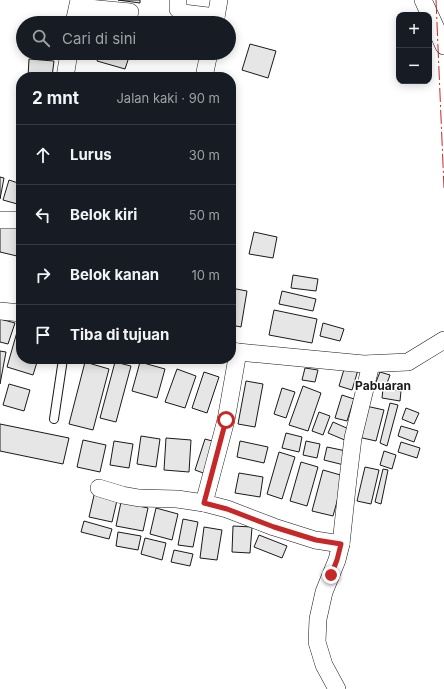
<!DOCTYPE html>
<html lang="id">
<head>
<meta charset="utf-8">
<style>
  body { margin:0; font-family:Inter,sans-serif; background:#20242c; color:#f1f3f6 }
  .controls { position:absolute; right:12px; top:12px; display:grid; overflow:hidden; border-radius:8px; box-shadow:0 2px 10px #0003 }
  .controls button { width:36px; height:36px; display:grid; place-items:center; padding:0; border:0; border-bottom:1px solid #363941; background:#171b24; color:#f1f3f6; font:20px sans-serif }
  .stop { position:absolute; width:12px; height:12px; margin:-9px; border:3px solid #c62828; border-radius:50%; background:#fff }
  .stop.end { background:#c62828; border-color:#fff; box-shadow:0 1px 4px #0008 }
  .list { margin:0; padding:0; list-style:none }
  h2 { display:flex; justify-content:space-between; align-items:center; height:52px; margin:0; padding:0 16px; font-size:17px }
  h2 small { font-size:13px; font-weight:400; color:#9ea1a6 }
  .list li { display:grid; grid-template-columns:26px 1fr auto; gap:12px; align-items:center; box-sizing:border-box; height:60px; padding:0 16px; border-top:1px solid #363941 }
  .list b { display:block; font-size:15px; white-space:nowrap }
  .list em { font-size:13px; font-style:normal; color:#9ea1a6 }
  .icon { flex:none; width:22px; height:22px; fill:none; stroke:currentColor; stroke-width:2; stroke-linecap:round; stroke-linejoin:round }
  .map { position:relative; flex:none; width:444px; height:689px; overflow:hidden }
  .search { position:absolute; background:#171b24; box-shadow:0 2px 10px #0003; left:16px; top:16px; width:220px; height:44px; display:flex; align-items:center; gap:10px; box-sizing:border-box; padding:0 14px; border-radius:22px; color:#9ea1a6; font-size:15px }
  .panel { position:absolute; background:#171b24; box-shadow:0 2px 10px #0003; left:16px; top:72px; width:220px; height:292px; border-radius:16px }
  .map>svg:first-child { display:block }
</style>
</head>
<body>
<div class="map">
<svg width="444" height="689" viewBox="0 0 444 689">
  <rect width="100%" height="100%" fill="#fff"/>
  <g fill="#e6e6e6" stroke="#1a1a1a">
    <polygon points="118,0 140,0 140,3"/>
    <polygon points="250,44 276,51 268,78 242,70"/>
    <polygon points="34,53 55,53 55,55 34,54"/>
    <polygon points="100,53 126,53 130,54 125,69 97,61"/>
    <polygon points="188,53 204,53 204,58 189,58"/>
    <polygon points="29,59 54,61 52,77 28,77"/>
    <polygon points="0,177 4,178 0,199"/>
    <polygon points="9,180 21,184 21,205 3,200"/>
    <polygon points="231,207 235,208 232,223 231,223"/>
    <polygon points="0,224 21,229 21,242 17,256 0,252"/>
    <polygon points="254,232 277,237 273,258 249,254"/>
    <polygon points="293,275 318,279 316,291 291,288"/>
    <polygon points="231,288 247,291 241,327 231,325"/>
    <polygon points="282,291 316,299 313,311 279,304"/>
    <polygon points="274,310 317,319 312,343 269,335"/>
    <polygon points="0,319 15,323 8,344 0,342"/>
    <polygon points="323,323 344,329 340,341 320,336"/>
    <polygon points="19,325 21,326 21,359 38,359 33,375 7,367"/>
    <polygon points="0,351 6,352 0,384"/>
    <polygon points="85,362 109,369 93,430 69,424"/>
    <polygon points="115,362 131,366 116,422 100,418"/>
    <polygon points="140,362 165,369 157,398 132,391"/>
    <polygon points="345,366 358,370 352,390 339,386"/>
    <polygon points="305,368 318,370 315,382 302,380"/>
    <polygon points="177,369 196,376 185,408 165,402"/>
    <polygon points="204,372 219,377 207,413 192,408"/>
    <polygon points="380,372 390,375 386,386 376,382"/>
    <polygon points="246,381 263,384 255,427 238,424"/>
    <polygon points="9,384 30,390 24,411 3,405"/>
    <polygon points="303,386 321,393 308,431 289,425"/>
    <polygon points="282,388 295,392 286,418 274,414"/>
    <polygon points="383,389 401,391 400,401 382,398"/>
    <polygon points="342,395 354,399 347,421 335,418"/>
    <polygon points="390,403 398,405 387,446 380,443"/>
    <polygon points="366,406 384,410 376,441 358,437"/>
    <polygon points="406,408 419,413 414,424 402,419"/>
    <polygon points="319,412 330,416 323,435 312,431"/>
    <polygon points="333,422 351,430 347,441 328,433"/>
    <polygon points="0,424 69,438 63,464 0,451"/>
    <polygon points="401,426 418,431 414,442 398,436"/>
    <polygon points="286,433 302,437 299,452 282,448"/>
    <polygon points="141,436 160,439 156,467 137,464"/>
    <polygon points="166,438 191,440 189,472 164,470"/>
    <polygon points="205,439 216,442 206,474 195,470"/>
    <polygon points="83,440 106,445 100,472 77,467"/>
    <polygon points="114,441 133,444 129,468 110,465"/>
    <polygon points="240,441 268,447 264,463 237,457"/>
    <polygon points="306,441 320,444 317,458 303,455"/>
    <polygon points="401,442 420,448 417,458 398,452"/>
    <polygon points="327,447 351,452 348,466 324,460"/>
    <polygon points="384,451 396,455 392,469 380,465"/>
    <polygon points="279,452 295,457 282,499 267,494"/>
    <polygon points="301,462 318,467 307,506 290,501"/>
    <polygon points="365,467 379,470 371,504 357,501"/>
    <polygon points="383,469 388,470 381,504 375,502"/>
    <polygon points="323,470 344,476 333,516 312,511"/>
    <polygon points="239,473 263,477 260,497 235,493"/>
    <polygon points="95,491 118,496 112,522 89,517"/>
    <polygon points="121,502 148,508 143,531 116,526"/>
    <polygon points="156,508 178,514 172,540 150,534"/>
    <polygon points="183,519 198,522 193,547 178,545"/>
    <polygon points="84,521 112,529 109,539 81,532"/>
    <polygon points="233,526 252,527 250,553 232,552"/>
    <polygon points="204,527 222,530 217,560 200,558"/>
    <polygon points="118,532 141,536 138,550 116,546"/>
    <polygon points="259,535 287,546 282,558 254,547"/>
    <polygon points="145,538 166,543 162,560 141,554"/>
    <polygon points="174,550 193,554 190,566 171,562"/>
  </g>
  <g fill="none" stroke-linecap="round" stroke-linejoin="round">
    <defs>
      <polyline id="service" points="54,419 63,359"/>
      <g id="minor">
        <polyline points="178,0 178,9 183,13 216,17"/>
        <polyline points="423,0 444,46"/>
        <polyline points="78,7 130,12"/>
        <polyline points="74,23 79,0"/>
        <polyline points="215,23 219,0"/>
        <polyline points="65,77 69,53"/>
        <polyline points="204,77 209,53"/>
        <polyline points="0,220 21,220"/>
        <polyline points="0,311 21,313"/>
        <polyline points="231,351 238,352 364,364 408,362 444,340"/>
        <polyline points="238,352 226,420 204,503 227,509 274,527 315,540 341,544 337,560 324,592 318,619 317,642 324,665 337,689"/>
        <polyline points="99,488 122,495 139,498 177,499 204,503"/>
        <polyline points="341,544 348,479 353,438 371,364"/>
      </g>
    </defs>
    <use href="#service" stroke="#1a1a1a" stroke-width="10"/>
    <use href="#minor" stroke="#1a1a1a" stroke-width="18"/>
    <use href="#service" stroke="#fff" stroke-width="8"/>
    <use href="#minor" stroke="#fff" stroke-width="17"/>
    <polyline stroke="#c62828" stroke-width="1" stroke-dasharray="14 3 2 3" stroke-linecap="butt" points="436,0 444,188"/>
  </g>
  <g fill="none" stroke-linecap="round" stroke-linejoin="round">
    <polyline stroke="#c62828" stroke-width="5" points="226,420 204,503 227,509 274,527 316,540 341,544 337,560 331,575"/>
  </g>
  <g text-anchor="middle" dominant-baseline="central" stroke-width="3" stroke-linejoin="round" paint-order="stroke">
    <g font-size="12" font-weight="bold" fill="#1a1a1a" stroke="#fff">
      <text x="383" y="385">Pabuaran</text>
    </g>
  </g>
</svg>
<div class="controls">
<button>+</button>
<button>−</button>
</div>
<div class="stop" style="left:226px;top:420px"></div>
<div class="stop end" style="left:331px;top:575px"></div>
<div class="search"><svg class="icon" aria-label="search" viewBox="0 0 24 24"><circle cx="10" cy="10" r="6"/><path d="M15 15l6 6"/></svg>Cari di sini</div>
<section class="panel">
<h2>2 mnt<small>Jalan kaki · 90 m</small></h2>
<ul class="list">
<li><svg class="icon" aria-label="ahead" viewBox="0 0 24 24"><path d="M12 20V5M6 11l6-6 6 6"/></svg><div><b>Lurus</b></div><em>30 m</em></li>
<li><svg class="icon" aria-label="left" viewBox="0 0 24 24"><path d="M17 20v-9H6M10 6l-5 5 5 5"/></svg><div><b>Belok kiri</b></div><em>50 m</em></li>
<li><svg class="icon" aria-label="right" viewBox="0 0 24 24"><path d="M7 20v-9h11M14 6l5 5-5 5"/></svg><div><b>Belok kanan</b></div><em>10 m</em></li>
<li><svg class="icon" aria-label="arrive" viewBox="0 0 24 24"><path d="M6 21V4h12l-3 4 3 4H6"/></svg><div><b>Tiba di tujuan</b></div></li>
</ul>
</section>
</div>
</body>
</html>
